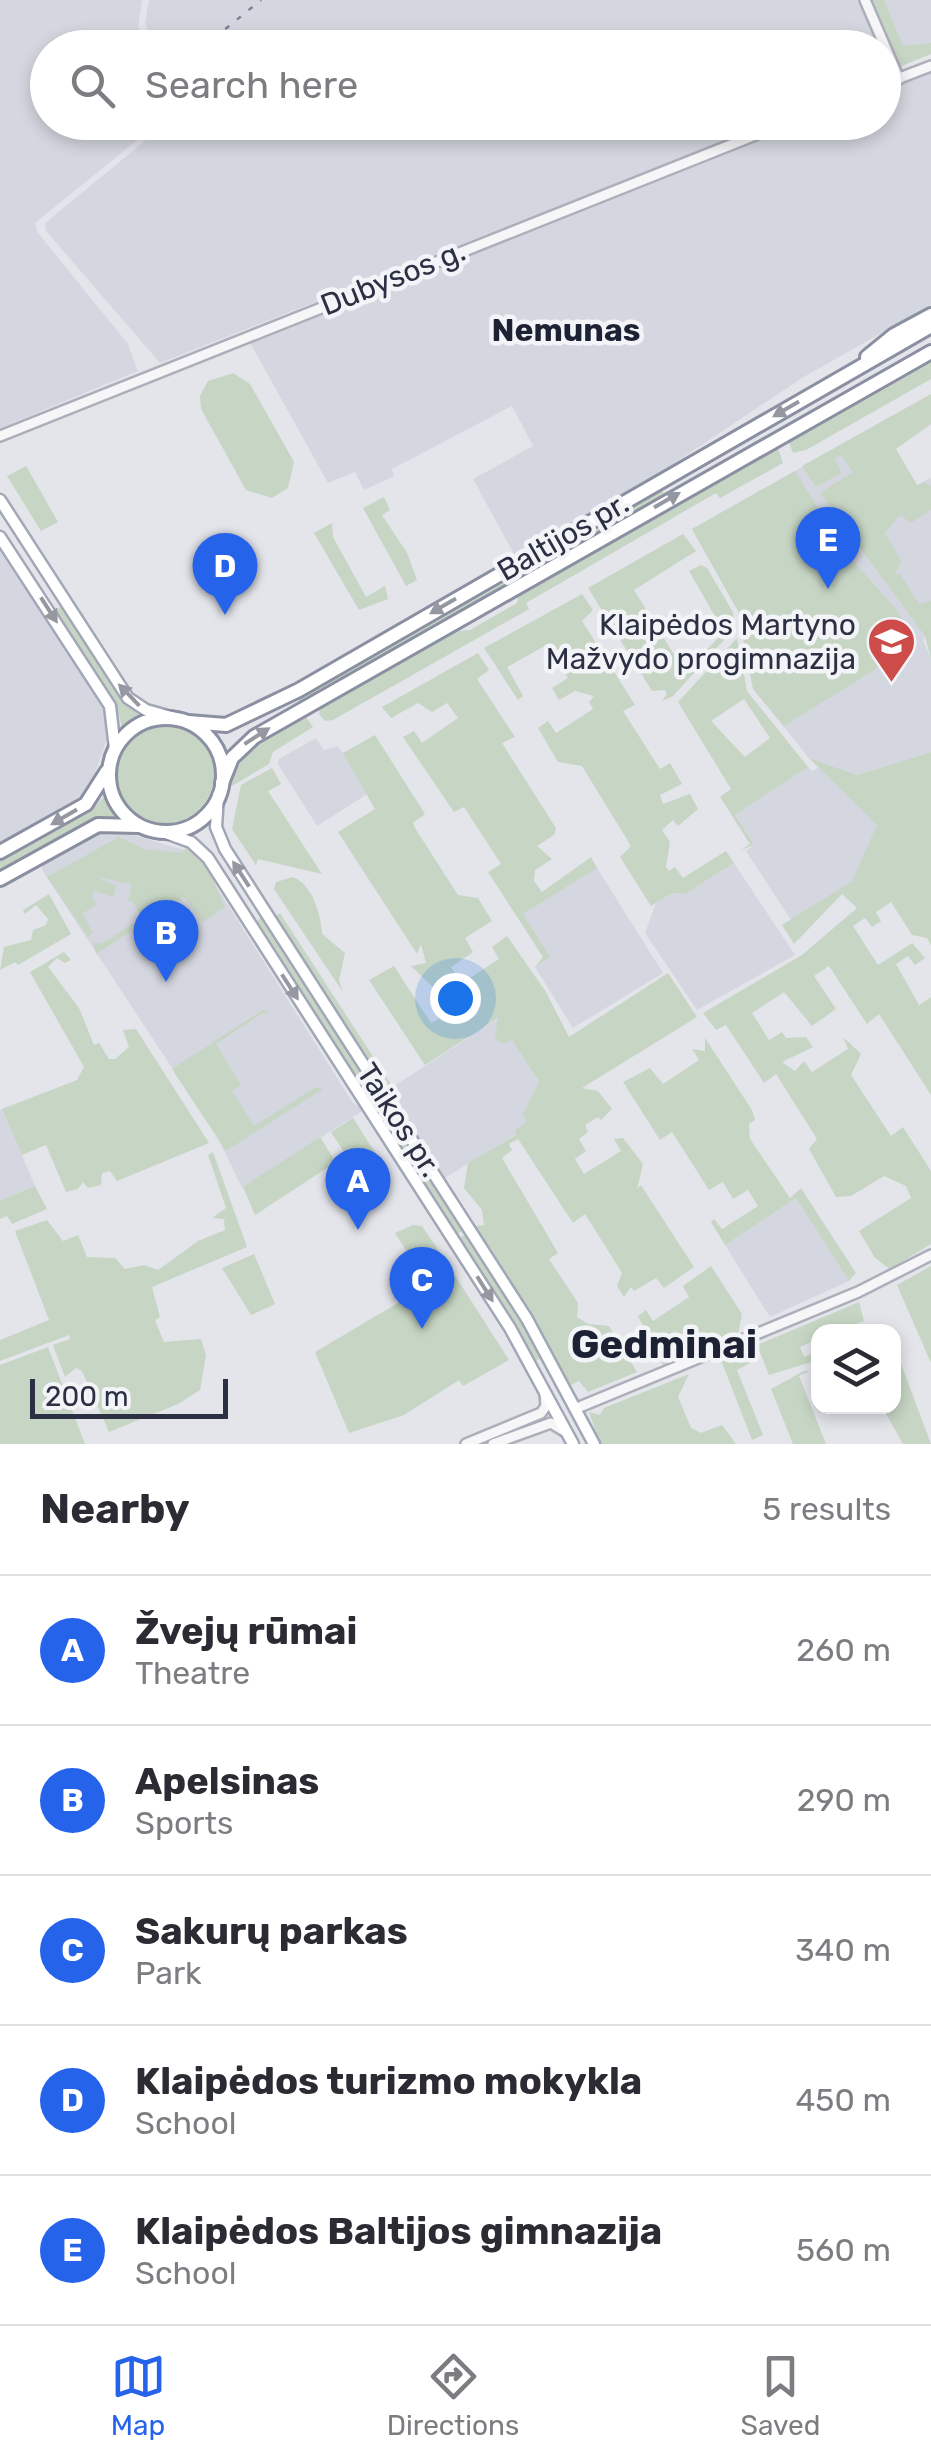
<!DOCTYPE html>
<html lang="en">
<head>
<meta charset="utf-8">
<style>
  body { margin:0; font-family:Rubik,sans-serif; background:#f7f7f7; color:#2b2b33 }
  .controls { position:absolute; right:30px; bottom:30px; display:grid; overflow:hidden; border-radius:20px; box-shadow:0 5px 15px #0003 }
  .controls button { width:90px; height:90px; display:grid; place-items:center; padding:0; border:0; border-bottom:2px solid #e1e1e2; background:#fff; color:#2b2b33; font:50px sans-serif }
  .scale { position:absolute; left:30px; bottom:25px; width:198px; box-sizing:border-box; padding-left:10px; border:5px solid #2b3043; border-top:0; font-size:28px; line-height:35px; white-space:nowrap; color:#2b3043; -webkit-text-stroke:8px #f3f4f8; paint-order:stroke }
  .you { position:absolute; left:455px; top:998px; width:35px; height:35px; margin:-25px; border:8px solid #fff; border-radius:50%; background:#1a73e8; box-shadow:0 0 0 15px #1a73e833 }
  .badge { display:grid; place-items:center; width:65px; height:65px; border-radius:50%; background:#2563eb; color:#fff; font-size:32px; font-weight:700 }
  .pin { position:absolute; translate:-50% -82px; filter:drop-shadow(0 2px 5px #0008) }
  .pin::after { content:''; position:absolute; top:52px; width:35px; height:30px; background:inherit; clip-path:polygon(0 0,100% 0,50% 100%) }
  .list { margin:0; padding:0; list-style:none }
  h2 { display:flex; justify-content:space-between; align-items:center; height:130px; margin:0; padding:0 40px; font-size:42px }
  h2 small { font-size:32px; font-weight:400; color:#7c7c81 }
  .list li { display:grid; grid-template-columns:65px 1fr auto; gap:30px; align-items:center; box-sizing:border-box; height:150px; padding:0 40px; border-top:2px solid #e1e1e2 }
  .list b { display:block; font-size:38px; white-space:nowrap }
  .list p { margin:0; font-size:32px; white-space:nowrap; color:#7c7c81 }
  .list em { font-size:32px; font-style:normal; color:#7c7c81 }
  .icon { flex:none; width:55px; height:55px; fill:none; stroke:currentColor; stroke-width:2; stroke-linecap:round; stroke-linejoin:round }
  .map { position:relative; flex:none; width:931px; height:1444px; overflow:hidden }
  .search { position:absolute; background:#fff; box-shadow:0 5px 15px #0003; left:30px; right:30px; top:30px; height:110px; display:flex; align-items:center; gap:25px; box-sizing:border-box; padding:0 35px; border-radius:55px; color:#7c7c81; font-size:38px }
  .sheet { height:880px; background:#fff }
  nav { display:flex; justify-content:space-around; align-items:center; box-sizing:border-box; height:140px; border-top:2px solid #e1e1e2; background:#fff; font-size:28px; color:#7c7c81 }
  nav a { display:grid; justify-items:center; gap:5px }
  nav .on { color:#2563eb }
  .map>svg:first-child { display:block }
</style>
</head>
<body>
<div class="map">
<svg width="931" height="1444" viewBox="0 0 931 1444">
  <rect width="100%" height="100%" fill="#e3e5eb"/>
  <g fill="#d5d7e0">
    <polygon points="0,0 142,0 138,27 145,47 48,48 48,122 158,123 35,223 38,233 128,344 138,371 0,428"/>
    <polygon points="149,0 860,0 879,47 153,47 145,23"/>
    <polygon points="871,0 931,0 931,49 897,62"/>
    <polygon points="931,71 931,305 802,378 655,476 515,556 473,479 533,446 512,406 392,469 394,476 364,490 355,472 328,483 248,339 800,123 884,122 884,90"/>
    <polygon points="167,123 769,123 160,363 46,231 45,223"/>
    <polygon points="878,424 917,485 931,478 931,631 923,640 931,659 931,752 857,775 809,758 753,689 738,611 692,529"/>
    <polygon points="0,552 92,688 104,709 108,736 87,796 0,844"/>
    <polygon points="316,738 324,750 338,746 369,793 317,826 278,764 279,759"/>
    <polygon points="808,767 812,771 819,767 878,825 852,881 791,920 746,851 754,845 735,815"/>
    <polygon points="116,830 195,853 353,1103 364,1110 242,1188 218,1138 42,870 43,863 95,834"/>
    <polygon points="734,863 795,955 697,1010 645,933 656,903 672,893 685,894"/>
    <polygon points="597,868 663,973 573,1028 535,967 549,958 522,914"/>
    <polygon points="499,1018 539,1083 528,1122 516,1134 445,1178 388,1090"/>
    <polygon points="2,1109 35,1186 0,1200 0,1110"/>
    <polygon points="796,1198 849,1281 770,1317 725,1245"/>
  </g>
  <g fill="#c6d5c4" fill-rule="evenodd">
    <polygon points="868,0 884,0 903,46 931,43 931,54 899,67"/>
    <polygon points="931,358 931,379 806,450 793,453 788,440"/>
    <polygon points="233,373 250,384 294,462 288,488 272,498 246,490 201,409 200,396 208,381"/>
    <polygon points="931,394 931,424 896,449 917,485 925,482 931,486 931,510 911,523 900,515 885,533 901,561 895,574 900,574 919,604 931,601 931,659 925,636 820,493 853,472 841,455 835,458 841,473 816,487 802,466"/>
    <polygon points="777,446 783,463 720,498 716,493 526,603 529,609 333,720 325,721 319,714 320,706 453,631 470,630 517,603 519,592"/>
    <polygon points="26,466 58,522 41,531 7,476"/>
    <polygon points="795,471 846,553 897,610 915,645 784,726 753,689 738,611 692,529"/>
    <polygon points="659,486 665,495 301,704 295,694"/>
    <polygon points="384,497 390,510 382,515 407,553 417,580 406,586 363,508"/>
    <polygon points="332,523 333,537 366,597 385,586 388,599 359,610 314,533"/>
    <polygon points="683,534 696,551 634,590 685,672 724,632 689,571 701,565 707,568 733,612 735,628 673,696 662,701 667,694 665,690 652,691 588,588"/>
    <polygon points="582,594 593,610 582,621 635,705 623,711 660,769 670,763 682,784 660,795 663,804 690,794 698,809 678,826 673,820 662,830 670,842 666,867 669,871 675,867 683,878 726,851 734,863 685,894 672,893 651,906 620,857 631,846 582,766 558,762 538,728 548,721 556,733 593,709 589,702 594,696 575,691 559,700 552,688 568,678 548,644 507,667 523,696 518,700 484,648"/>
    <polygon points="62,606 124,701 140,716 122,728 117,707 55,610"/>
    <path d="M737 638 747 691 808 767 735 815 754 845 741 850 750 844 720 797 731 789 678 702ZM744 699 770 738 745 757 711 721Z"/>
    <polygon points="478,653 489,670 477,679 515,737 502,743 556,828 554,835 537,846 552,859 535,870 534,881 542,892 591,857 597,868 523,914 550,957 535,967 543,957 488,872 501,864 464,807 454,812 403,737 414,731 422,743 458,718 447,703 432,712 418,703 391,718 382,707"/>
    <path d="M306 717 313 727 273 752 269 764 230 787C239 753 271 723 306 717Z"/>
    <circle cx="165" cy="774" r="49"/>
    <polygon points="375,735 425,814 413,823 415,828 458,895 478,898 492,921 465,938 473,952 451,967 462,983 499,959 492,947 507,936 546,992 569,1037 668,973 697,1017 582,1088 598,1091 612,1109 601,1120 598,1117 585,1125 588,1132 579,1139 586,1151 575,1159 584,1174 621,1151 614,1139 623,1138 643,1164 637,1189 641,1185 694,1267 664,1288 656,1278 634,1291 631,1287 624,1297 617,1286 622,1273 585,1214 573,1223 518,1139 509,1144 512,1150 502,1158 558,1253 549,1259 578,1303 577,1317 588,1324 609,1326 637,1372 588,1392 579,1381 571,1385 475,1226 484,1225 482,1210 464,1188 468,1163 516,1135 515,1130 527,1122 523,1114 539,1082 512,1040 504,1044 495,1038 498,1018 425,1065 369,980 394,966 431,1023 441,1018 433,987 411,966 426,963 421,944 417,954 338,832 375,809 343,753"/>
    <polygon points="931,752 931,945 927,938 912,935 891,902 876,912 881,921 872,927 865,918 853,926 878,965 912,943 925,958 915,965 908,956 896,964 919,1005 931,997 931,1095 879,1014 867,1024 829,966 814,976 836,1009 812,1026 784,992 752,1013 769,1040 782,1032 786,1038 806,1037 813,1047 782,1062 795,1071 804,1061 812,1072 848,1049 843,1037 861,1054 851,1075 891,1136 903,1127 931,1171 931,1244 890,1269 875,1258 859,1231 911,1198 906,1186 884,1176 851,1196 836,1197 809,1149 817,1139 776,1074 764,1083 726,1025 716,1030 703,1013 802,955 857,908 842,894 794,944 782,925 852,881 877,825 809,758 857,775"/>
    <polygon points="272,768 281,784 268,791 322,874 258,859 256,865 232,829 241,785"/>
    <polygon points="105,796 116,816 91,823 0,873 0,860 91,810"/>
    <polygon points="119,837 144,849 182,853 186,847 209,870 225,907 203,922 184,897 96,954 93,942 101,944 142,918 133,902 128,901 132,884 97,877 116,886 113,897 94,891 92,897 97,904 82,914 93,933 88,937 47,877"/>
    <path d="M293 877C313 885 321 915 322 934L345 953 339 980 343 992 274 889 276 882Z"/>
    <polygon points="49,894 71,934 18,965 15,962 0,970 4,947 31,940 33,930 46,925 48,919 36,905 25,914 23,910"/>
    <polygon points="280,913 394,1089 388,1090 276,916"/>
    <polygon points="262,916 382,1103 375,1108 257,922"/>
    <polygon points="64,952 71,960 65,963 57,958 48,967 79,1008 94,1045 99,1043 109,1059 115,1059 129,1047 123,1030 136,1029 209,1143 117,1181 110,1171 102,1173 101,1185 88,1188 83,1182 78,1189 66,1192 46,1145 22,1155 2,1109 77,1080 84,1067 30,972"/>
    <polygon points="264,1009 269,1015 263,1013 216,1044 241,1085 232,1091 254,1126 316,1087 323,1089 226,1151 172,1069"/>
    <polygon points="705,1038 752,1110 755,1120 749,1124 750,1139 790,1198 801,1188 856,1273 849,1281 796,1198 725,1245 711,1222 714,1219 722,1229 758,1206 748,1190 733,1199 723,1182 709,1190 672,1132 660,1140 623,1082 650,1068 663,1084 699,1060 692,1049 705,1051"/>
    <polygon points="385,1108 464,1230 457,1234 378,1113"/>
    <polygon points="353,1118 390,1176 388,1187 373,1197 331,1132"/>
    <polygon points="320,1137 336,1162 255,1215 243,1187"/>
    <polygon points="213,1152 247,1247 152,1287 160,1317 155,1320 164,1342 201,1339 206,1355 200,1390 178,1404 109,1432 82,1371 76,1368 65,1377 53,1345 70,1339 69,1335 0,1361 0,1340 49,1320 15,1231 47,1220 63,1241 78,1235 87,1257 115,1258 125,1269 144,1265 158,1270 198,1241 225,1230 224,1219 212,1218 226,1208 208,1155"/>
    <polygon points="35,1186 47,1209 12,1224 7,1216 0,1219 0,1200"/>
    <polygon points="413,1225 422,1226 447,1263 424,1278 395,1233"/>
    <polygon points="466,1234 543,1357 536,1361 459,1238"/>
    <polygon points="254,1254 275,1304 251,1315 222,1268"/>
    <polygon points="711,1266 742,1314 738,1335 663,1365 638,1316 646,1310 653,1321 689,1297 683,1286"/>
    <polygon points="931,1266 931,1363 897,1285"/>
    <polygon points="452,1271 509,1360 463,1386 459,1380 404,1415 349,1433 315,1352"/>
    <polygon points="859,1302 864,1321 838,1331 818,1332 818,1339 800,1347 804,1357 818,1351 818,1360 769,1375 757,1345"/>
    <polygon points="894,1345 931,1444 903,1444 882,1407 894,1406 894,1399 901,1394 894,1375"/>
    <polygon points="48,1347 85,1444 0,1444 0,1365"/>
    <polygon points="747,1350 752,1362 737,1370 763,1435 752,1440 721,1360"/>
    <polygon points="804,1371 810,1371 799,1376 826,1444 793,1444 771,1389"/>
    <polygon points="689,1374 678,1397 691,1428 701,1433 722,1425 736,1444 600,1444 589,1412 600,1415 604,1408"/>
  </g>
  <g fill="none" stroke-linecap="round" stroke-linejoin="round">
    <defs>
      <g id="minor">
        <polyline points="865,0 899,79"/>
        <polyline points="884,84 931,66"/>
        <polyline points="0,436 788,122"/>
        <polyline points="577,1408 858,1292 931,1255"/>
        <polyline points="466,1444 541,1413 546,1406 545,1394"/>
        <polyline points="493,1444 551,1423 564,1431"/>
      </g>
      <g id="major">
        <polyline points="0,500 128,698 146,710 175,718"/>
        <polyline points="0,537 110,706 115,749"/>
        <polyline points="218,795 216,827 225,849 527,1319 594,1444"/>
        <polyline points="160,831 191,842 208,858 510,1328 573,1444"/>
      </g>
      <g id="highway">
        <polyline points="867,357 894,335 931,315"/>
        <circle cx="166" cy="775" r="57"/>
        <polyline points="188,722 226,725 299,690 931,326"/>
        <polyline points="222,783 232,758 254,737 931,352"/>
        <polyline points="0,852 86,804 107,771"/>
        <polyline points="0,879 98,825 138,826"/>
      </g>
    </defs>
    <use href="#minor" stroke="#acafb9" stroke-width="14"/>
    <use href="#major" stroke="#a2a7b7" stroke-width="15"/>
    <use href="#highway" stroke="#8a90a1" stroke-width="18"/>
    <use href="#minor" stroke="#f6f6f9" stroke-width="9"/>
    <use href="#major" stroke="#fff" stroke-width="10"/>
    <use href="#highway" stroke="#fff" stroke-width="12"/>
    <polyline stroke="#7c8294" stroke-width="2.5" stroke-dasharray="5 10" stroke-linecap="butt" points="202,48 261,0"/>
  </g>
  <defs><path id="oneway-solid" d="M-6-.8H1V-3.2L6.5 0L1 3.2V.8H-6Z" transform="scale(2.5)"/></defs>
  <g fill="#9598a1">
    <use href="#oneway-solid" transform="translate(786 409) rotate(150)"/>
    <use href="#oneway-solid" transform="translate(667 500) rotate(-30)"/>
    <use href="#oneway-solid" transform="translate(443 606) rotate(150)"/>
    <use href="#oneway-solid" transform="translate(49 610) rotate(57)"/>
    <use href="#oneway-solid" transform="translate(129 695) rotate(-134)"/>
    <use href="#oneway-solid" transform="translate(257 736) rotate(-33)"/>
    <use href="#oneway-solid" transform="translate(64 817) rotate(150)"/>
    <use href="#oneway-solid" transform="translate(241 874) rotate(-123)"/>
    <use href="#oneway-solid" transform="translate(290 987) rotate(57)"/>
    <use href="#oneway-solid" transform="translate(485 1289) rotate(58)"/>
  </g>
  <defs>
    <symbol id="school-pin" viewBox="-11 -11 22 30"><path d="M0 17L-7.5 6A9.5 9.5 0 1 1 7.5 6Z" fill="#cd4c4a" stroke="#f3f4f8"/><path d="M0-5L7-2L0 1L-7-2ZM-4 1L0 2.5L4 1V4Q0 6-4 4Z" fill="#fff"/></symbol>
  </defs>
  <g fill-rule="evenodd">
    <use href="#school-pin" x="864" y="614" width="55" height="75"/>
  </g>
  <g text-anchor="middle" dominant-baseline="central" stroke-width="9" stroke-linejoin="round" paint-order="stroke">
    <g font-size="30" fill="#2b3043" stroke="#f3f4f8">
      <text transform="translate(393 278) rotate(-22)">Dubysos g.</text>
      <text transform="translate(563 537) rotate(-30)">Baltijos pr.</text>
      <text transform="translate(399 1120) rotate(57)">Taikos pr.</text>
    </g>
    <g font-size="30" fill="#2b3043" stroke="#f3f4f8" text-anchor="end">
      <text x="856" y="625">Klaipėdos Martyno<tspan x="856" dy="34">Mažvydo progimnazija</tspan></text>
    </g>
    <g font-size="32" font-weight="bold" fill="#1d2134" stroke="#f3f4f8">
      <text x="566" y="330">Nemunas</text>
    </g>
    <g font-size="40" font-weight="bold" fill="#1d2134" stroke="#f3f4f8">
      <text x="664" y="1344">Gedminai</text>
    </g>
  </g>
</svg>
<div class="controls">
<button><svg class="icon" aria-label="layers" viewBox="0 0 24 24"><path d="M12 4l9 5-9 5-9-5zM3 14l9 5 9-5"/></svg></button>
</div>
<div class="scale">200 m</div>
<div class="you"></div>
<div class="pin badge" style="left:358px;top:1230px">A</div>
<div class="pin badge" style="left:166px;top:982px">B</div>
<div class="pin badge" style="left:422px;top:1329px">C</div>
<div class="pin badge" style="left:225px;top:615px">D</div>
<div class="pin badge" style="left:828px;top:589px">E</div>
<div class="search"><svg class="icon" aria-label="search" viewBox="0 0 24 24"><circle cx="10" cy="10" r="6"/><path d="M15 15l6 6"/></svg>Search here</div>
</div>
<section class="sheet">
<h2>Nearby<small>5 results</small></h2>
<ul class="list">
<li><span class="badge">A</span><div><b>Žvejų rūmai</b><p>Theatre</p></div><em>260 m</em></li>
<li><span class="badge">B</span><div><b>Apelsinas</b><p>Sports</p></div><em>290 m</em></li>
<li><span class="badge">C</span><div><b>Sakurų parkas</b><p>Park</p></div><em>340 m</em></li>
<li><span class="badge">D</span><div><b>Klaipėdos turizmo mokykla</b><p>School</p></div><em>450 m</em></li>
<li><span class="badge">E</span><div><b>Klaipėdos Baltijos gimnazija</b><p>School</p></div><em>560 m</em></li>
</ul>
</section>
<nav>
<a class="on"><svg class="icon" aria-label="map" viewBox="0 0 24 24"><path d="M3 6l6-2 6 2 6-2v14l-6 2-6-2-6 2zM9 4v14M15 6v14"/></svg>Map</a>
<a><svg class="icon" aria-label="directions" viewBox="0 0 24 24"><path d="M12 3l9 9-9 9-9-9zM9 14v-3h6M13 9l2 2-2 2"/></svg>Directions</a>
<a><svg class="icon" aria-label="saved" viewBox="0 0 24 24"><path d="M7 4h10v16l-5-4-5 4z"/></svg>Saved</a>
</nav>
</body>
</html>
